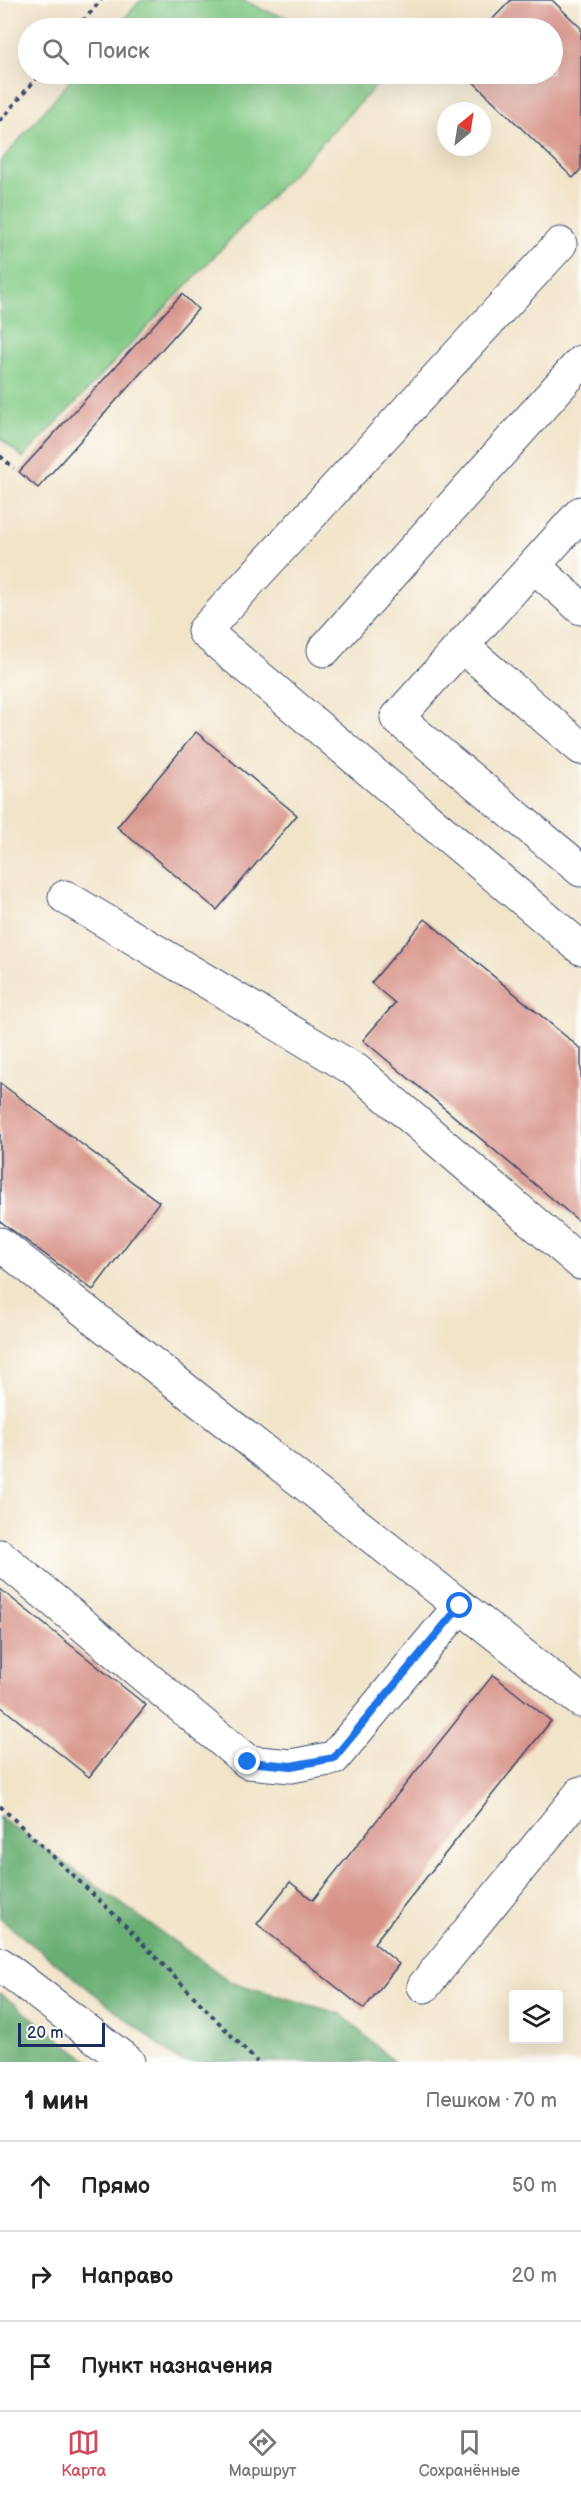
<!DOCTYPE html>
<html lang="ru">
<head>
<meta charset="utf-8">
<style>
  body { margin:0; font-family:"Balsamiq Sans",sans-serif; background:#f2f2f2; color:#222 }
  .controls { position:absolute; right:18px; bottom:18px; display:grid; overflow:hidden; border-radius:6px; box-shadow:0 6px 24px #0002 }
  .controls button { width:54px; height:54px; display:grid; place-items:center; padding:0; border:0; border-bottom:2px solid #e0e0e0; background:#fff; color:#222; font:30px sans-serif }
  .compass { position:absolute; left:437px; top:102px; width:54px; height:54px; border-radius:50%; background:#fff; box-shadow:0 6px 24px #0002; rotate:30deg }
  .scale { position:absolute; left:18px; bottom:15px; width:87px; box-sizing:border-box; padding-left:6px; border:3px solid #1b2f5e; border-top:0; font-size:16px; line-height:21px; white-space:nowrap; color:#1b2f5e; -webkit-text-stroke:4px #fdfcf7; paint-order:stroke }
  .stop { position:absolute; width:18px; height:18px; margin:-14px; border:4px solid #1a73e8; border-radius:50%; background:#fff }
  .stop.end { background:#1a73e8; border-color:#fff; box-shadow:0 2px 6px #0008 }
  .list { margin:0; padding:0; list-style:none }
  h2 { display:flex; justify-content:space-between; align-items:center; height:78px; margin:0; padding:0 24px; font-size:26px }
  h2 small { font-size:20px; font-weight:400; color:#767676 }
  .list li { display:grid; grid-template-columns:39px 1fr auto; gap:18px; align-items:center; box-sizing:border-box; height:90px; padding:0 24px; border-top:2px solid #e0e0e0 }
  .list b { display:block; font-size:22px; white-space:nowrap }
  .list em { font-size:20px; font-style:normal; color:#767676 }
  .icon { flex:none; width:33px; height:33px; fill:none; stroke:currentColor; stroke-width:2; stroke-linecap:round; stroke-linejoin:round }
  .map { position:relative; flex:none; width:581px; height:2062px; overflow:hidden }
  .search { position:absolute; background:#fff; box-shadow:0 6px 24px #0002; left:18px; right:18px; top:18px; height:66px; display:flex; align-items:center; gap:15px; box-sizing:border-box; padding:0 21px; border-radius:33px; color:#767676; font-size:22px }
  .sheet { height:348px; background:#fff }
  nav { display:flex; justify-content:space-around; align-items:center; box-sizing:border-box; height:84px; border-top:2px solid #e0e0e0; background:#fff; font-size:16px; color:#767676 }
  nav a { display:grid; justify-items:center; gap:3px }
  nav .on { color:#d1495b }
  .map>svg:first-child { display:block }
</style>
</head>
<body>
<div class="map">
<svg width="581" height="2062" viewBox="0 0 581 2062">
  <rect width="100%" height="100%" fill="#fdfcf7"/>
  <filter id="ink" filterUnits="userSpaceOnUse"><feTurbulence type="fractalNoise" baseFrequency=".0167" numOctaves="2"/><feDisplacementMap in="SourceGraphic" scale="12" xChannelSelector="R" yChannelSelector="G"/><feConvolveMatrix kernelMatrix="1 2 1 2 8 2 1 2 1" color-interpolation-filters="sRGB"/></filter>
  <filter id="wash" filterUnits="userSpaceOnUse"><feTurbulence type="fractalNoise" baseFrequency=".008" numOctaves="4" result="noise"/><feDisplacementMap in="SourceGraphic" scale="24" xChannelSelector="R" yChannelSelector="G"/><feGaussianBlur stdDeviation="1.35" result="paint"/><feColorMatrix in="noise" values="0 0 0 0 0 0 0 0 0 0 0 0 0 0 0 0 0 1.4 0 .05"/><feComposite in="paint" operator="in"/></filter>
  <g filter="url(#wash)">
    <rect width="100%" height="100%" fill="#f1e4c9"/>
    <g fill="#82ca86" stroke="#4e7c72" stroke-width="1.5">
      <polygon points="141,0 243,0 263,10 319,28 116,28"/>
      <polygon points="76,74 387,74 23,458 0,438 0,162"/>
    </g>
    <g fill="#69ae73" stroke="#426e68" stroke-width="1.5">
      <polygon points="0,1817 231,1982 341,2014 394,2062 181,2062 0,1919"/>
      <polygon points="0,1993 89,2062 0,2062"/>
    </g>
    <g id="blocks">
      <g fill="#d79388">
        <polygon points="511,0 552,0 581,28 581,169 573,178 465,74 552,74 552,28 484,28"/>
        <polygon points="182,294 198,309 38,488 19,472"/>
        <polygon points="196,732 297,815 217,910 117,827"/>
        <polygon points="425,919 581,1049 581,1223 363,1040 395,1003 371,983"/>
        <polygon points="0,1083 159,1202 93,1290 0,1221"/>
        <polygon points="0,1589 146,1705 89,1777 0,1706"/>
        <polygon points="493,1675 551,1721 374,1943 399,1964 364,2009 257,1924 290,1882 313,1900"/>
      </g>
    </g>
  </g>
  <g filter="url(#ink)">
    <use href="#blocks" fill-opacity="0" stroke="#3b4a6e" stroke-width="1.5"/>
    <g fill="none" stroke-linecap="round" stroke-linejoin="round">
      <defs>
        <g id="minor">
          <polyline points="560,244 204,631 581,948"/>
          <polyline points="581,513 397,718 581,870"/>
          <polyline points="534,566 581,608"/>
          <polyline points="462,646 581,748"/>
          <polyline points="324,650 581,362"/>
          <polyline points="65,897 357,1071 581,1263"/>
          <polyline points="0,1244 581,1701"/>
          <polyline points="0,1556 248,1762 291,1766 334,1758 460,1606"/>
          <polyline points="0,1964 128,2062"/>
          <polyline points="424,1986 581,1793"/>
        </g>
      </defs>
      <use href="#minor" stroke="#3b4a6e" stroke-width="35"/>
      <g stroke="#3b4a6e" stroke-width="4" stroke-dasharray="4.5 4.5" stroke-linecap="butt">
        <polyline points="77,28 101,0"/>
        <polyline points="0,121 40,74"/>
        <polyline points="0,456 14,468"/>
        <polyline points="0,1806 118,1918 257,2062"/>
      </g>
      <use href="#minor" stroke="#fff" stroke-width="33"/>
    </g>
  </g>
  <g fill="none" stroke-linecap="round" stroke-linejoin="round" filter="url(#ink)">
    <polyline stroke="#1a73e8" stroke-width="8" points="248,1762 291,1766 334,1758 460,1606"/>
  </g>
</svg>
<div class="controls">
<button><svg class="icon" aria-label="layers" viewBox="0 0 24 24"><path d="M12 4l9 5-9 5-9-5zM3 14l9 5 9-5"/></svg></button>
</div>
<svg class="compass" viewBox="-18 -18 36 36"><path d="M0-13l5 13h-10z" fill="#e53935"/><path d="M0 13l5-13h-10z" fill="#767676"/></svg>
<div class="scale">20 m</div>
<div class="stop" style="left:460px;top:1606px"></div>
<div class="stop end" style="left:248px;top:1762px"></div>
<div class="search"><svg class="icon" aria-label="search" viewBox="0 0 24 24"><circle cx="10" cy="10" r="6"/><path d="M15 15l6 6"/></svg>Поиск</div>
</div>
<section class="sheet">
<h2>1 мин<small>Пешком · 70 m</small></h2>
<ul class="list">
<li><svg class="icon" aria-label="ahead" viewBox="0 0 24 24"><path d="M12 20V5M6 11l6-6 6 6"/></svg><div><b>Прямо</b></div><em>50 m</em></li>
<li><svg class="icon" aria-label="right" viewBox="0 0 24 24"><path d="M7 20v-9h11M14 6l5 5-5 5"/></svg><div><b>Направо</b></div><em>20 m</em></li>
<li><svg class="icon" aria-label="arrive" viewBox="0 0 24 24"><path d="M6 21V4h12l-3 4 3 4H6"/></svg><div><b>Пункт назначения</b></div></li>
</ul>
</section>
<nav>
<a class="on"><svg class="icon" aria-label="map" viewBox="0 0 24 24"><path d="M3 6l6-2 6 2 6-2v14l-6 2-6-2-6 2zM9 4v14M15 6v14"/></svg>Карта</a>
<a><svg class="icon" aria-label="directions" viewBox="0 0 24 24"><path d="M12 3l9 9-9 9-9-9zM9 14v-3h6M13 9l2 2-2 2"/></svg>Маршрут</a>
<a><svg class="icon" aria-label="saved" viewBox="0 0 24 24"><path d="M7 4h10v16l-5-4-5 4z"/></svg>Сохранённые</a>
</nav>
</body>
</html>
